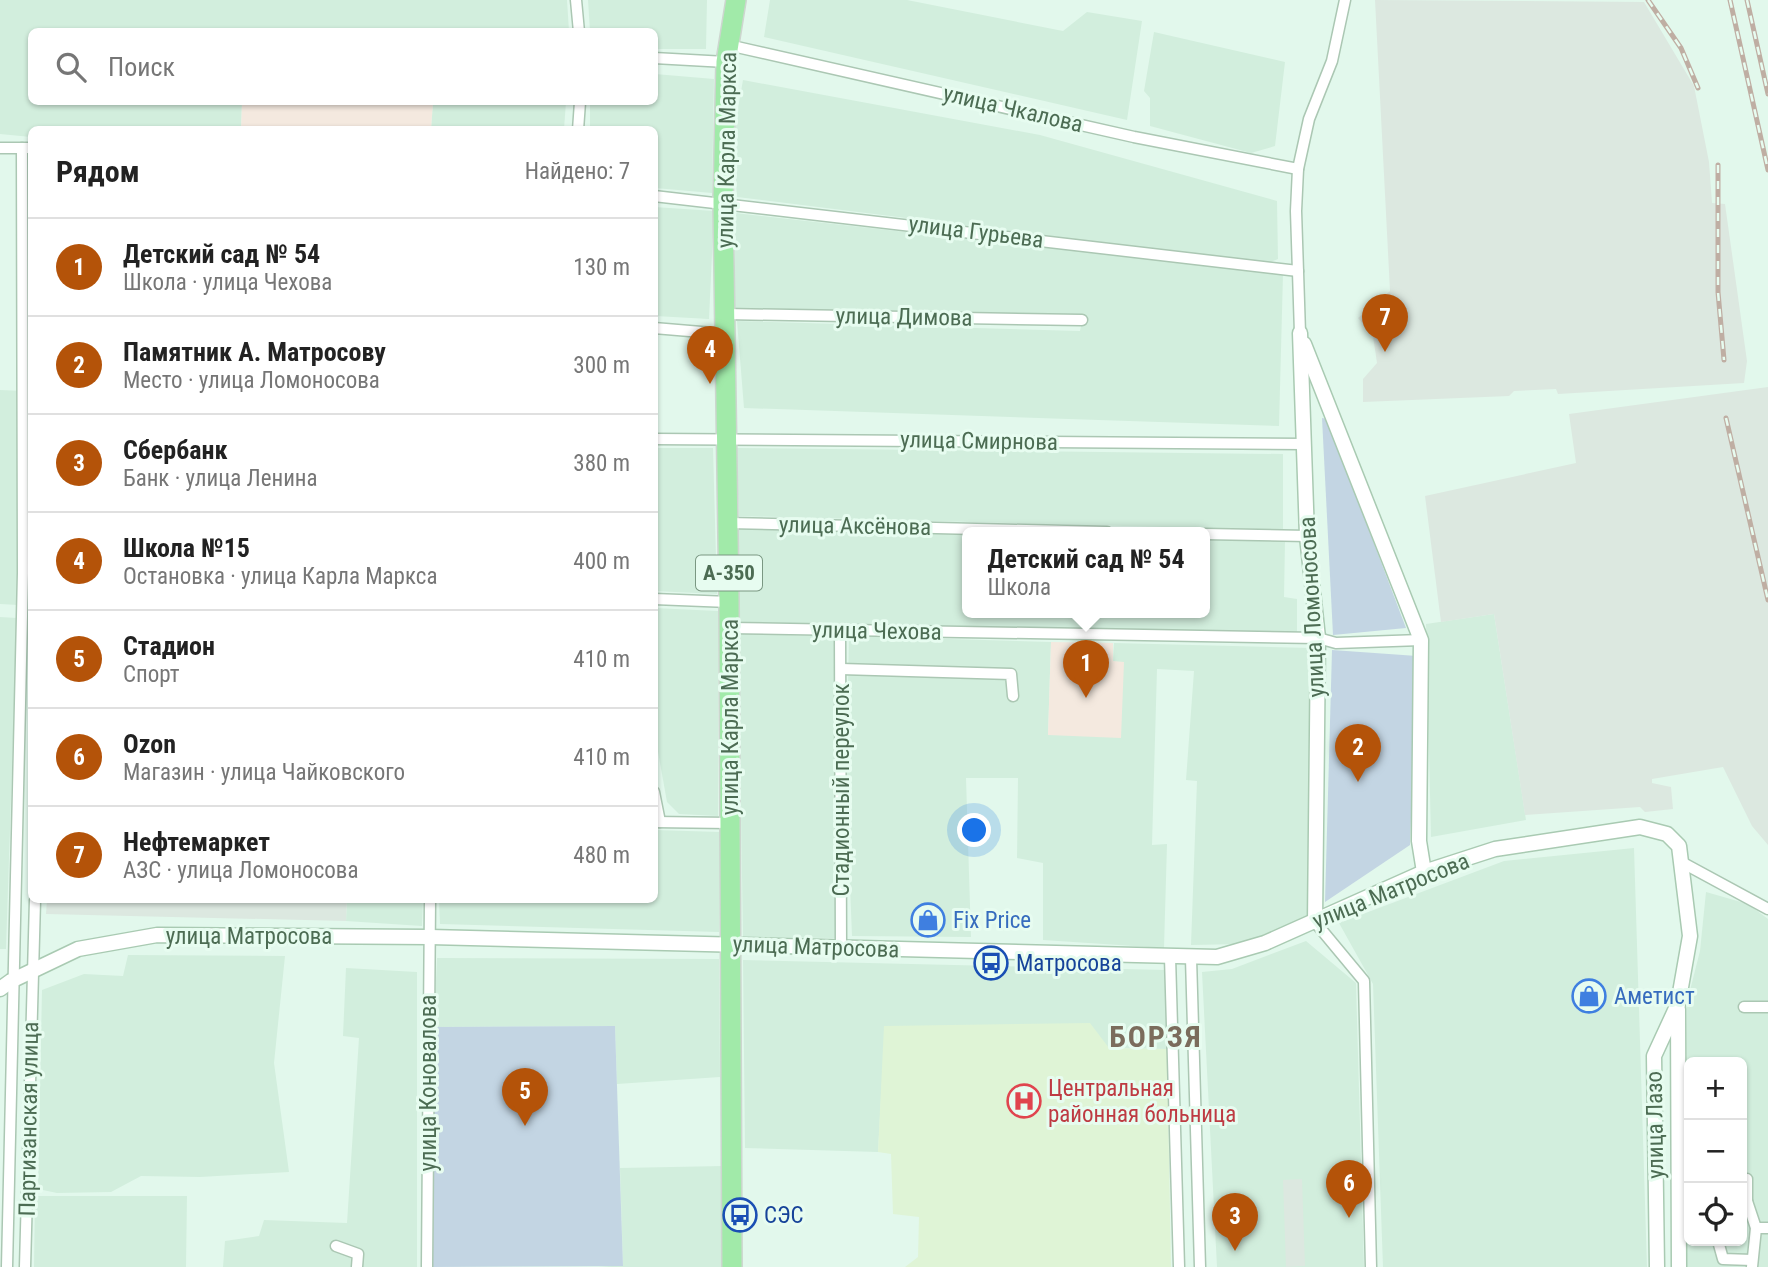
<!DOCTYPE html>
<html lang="ru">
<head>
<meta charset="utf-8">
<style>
  body { margin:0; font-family:"Roboto Condensed",sans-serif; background:#f2f2f2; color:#222 }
  .controls { position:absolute; right:21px; bottom:21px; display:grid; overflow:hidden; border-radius:10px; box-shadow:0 2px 5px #0004 }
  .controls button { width:63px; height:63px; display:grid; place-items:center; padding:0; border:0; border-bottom:2px solid #e0e0e0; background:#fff; color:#222; font:35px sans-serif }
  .you { position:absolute; left:975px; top:831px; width:24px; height:24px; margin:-18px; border:5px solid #fff; border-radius:50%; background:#1a73e8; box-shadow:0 0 0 10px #1a73e833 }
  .badge { display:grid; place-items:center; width:46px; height:46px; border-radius:50%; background:#b45309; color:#fff; font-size:23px; font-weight:700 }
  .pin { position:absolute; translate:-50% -58px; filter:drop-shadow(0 2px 4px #0008) }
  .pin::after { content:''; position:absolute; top:37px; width:24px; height:21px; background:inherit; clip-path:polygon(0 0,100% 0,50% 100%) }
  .popup { position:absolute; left:962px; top:527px; width:248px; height:91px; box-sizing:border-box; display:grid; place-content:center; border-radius:10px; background:#fff; filter:drop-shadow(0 2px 5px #0005); font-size:23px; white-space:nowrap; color:#767676 }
  .popup b { font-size:26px; color:#222 }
  .popup::after { content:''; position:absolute; left:50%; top:100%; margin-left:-14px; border:14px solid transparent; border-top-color:#fff }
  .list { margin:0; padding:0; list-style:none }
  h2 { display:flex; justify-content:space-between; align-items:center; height:91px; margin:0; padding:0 28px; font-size:30px }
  h2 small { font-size:23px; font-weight:400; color:#767676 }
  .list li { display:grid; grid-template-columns:46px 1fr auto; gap:21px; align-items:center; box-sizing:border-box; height:98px; padding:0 28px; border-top:2px solid #e0e0e0 }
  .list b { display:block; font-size:26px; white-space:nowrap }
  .list p { margin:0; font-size:23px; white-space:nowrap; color:#767676 }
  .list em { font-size:23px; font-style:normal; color:#767676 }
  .icon { flex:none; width:38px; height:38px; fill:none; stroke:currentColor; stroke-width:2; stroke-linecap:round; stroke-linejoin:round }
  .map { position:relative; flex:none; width:1768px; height:1267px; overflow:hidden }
  .search { position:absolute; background:#fff; box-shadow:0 2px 5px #0004; left:28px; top:28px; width:630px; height:77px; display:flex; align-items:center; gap:18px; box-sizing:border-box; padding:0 24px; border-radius:10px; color:#767676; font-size:26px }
  .panel { position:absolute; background:#fff; box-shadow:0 2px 5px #0004; left:28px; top:126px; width:630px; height:777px; border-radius:10px }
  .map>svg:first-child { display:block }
</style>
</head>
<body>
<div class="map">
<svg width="1768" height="1267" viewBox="0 0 1768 1267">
  <rect width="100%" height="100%" fill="#e2f8ec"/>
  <g fill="#d2eedd" fill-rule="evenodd">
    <polygon points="0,0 567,0 569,31 32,32 32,102 242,102 241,129 32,130 31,137 0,134"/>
    <polygon points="588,0 707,0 706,49 655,49 654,32 590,31"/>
    <polygon points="770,0 907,0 1063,31 1087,12 1142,21 1127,120 764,37"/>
    <polygon points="1154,32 1285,62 1275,146 1251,153 1150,126 1150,98 1144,91"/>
    <polygon points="655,74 714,79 712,193 655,188 654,130 590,129 590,102 654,102"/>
    <polygon points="743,80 1040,135 1277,201 1278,259 1268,263 737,197 733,137"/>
    <polygon points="433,102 566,102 564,129 431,129"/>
    <polygon points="654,207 714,211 709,319 655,316"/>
    <polygon points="735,213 1283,274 1279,426 744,408 737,321 1080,331 1082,321 735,310"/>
    <polygon points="0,390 24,391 18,605 0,604"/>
    <polygon points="655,448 713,448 717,594 655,591"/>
    <polygon points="736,448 1283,454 1283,530 739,516"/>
    <polygon points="733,528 967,533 967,612 1205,612 1205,539 1285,541 1284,597 1297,599 1297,635 737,622"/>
    <polygon points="654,608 718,611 718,816 679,814 667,802 655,735"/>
    <polygon points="1494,614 1526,820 1431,837 1426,624"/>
    <polygon points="0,617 17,618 6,949 0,949"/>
    <polygon points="738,633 835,637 835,938 743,937"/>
    <polygon points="849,636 1051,642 1048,734 1124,662 1113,662 1114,643 1311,648 1311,915 1242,944 1191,945 1197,781 1186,780 1194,671 1157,669 1152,845 1167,844 1164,948 1043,940 1043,863 1017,858 1018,778 966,778 971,937 852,936 846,786"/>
    <polygon points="655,830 720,832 719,932 440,924 439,900 654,900"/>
    <polygon points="1634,848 1647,1267 1383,1267 1373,984 1339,923 1504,861"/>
    <path d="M1706 892 1748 904 1768 919V1267H1687V1002L1700 951ZM1689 1062H1742V1241H1689Z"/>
    <polygon points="347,900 423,900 422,926 346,921"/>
    <polygon points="1306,941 1356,983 1364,1267 1217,1267 1202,972 1232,969"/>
    <polygon points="128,955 285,956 274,1063 289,1172 200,1177 141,1176 111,1192 57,1193 38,1189 42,990 84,974 123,976"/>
    <polygon points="437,958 719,959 720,1077 617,1084 615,1026 434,1027"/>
    <polygon points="743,960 1166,970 1167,1049 1109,1048 885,1026 878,1152 745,1148"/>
    <polygon points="346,968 417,972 417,1267 223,1267 225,1241 259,1236 264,1220 347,1223 359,1038 343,1036"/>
    <polygon points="723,1166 724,1267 598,1267 623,1265 620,1168"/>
    <polygon points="35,1196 187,1196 186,1267 34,1267"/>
  </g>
  <g fill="#dce8e0">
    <polygon points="1375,0 1644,2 1694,86 1709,162 1712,203 1725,204 1747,361 1744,383 1558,394 1556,389 1514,391 1509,396 1363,402 1363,379 1377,363 1373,336 1358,318 1390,291"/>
    <polygon points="1768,387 1768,845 1752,826 1723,767 1652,779 1652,783 1671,787 1673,809 1645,812 1640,807 1525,815 1494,614 1441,622 1425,496 1576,463 1569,414"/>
    <polygon points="47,900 347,900 346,921 46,914"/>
    <polygon points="1302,1179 1305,1266 1286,1267 1283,1180"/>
  </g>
  <g fill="#f4e9df">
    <polygon points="242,102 433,102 431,129 241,130"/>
    <polygon points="1051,642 1113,643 1113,661 1124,662 1121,738 1048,735"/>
  </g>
  <polygon fill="#dff4d6" points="1090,1023 1109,1048 1167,1049 1171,1267 905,1267 918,1257 919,1217 893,1214 891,1154 878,1152 884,1026"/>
  <g fill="#c3d5e3">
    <polygon points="1322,418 1327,419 1406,628 1333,635"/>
    <polygon points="1332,650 1417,656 1410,845 1325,902"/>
    <polygon points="615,1026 623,1266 431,1267 434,1027"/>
  </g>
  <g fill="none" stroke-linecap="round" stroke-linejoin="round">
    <defs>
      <g id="street">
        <polyline points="576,0 579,32"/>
        <polyline points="728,45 1134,137 1298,169"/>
        <polyline points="654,58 726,62"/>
        <polyline points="578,130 580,102"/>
        <polyline points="0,148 32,148"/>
        <polyline points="654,196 1298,271"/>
        <polyline points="725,314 1082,320"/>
        <polyline points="654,328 725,334"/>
        <polyline points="1300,333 1296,211 1298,169 1309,119 1332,61 1345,0"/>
        <polyline points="654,439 1304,444"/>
        <polyline points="728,523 1107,532"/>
        <polyline points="1205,534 1307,536"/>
        <polyline points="654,599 729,602"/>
        <polyline points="729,628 1318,638 1336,643 1421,640"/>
        <polyline points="840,631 841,948"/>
        <polyline points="841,669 1011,674 1013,696"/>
        <polyline points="654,792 660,822"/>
        <polyline points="654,822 730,823"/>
        <polyline points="1683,863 1768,909"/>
        <polyline points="1315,922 1364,981 1371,1267"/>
        <polyline points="1170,957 1179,1267"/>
        <polyline points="1191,958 1200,1267"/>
        <polyline points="1744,1007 1768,1007"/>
        <polyline points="1742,1201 1747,1201 1747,1179"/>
        <polyline points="1747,1201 1756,1228"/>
        <polyline points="1718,1241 1723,1259 1752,1260"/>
        <polyline points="336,1246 358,1254 357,1267"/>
        <polyline points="7,1267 23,573 22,148"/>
        <polyline points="25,1267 35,900"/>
        <polyline points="427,1267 430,900"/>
        <polyline points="1752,1267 1756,1228 1768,1228"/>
      </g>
      <g id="secondary">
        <polyline points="1300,333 1307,536 1318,638 1315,922"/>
        <polyline points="1304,344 1421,640 1419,841 1424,872"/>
        <polyline points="0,989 11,981 78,949 157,935 430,937 1217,957 1265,943 1424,872 1495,849 1640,827 1667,834 1679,846 1690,936 1678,1004 1654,1056 1657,1267"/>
        <polyline points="1678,1009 1679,1267"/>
      </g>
      <polyline id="highway" points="732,1267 729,602 723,202 726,62 736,0"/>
    </defs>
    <use href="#street" stroke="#abc7b3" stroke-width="13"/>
    <use href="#secondary" stroke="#a9cab2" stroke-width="17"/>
    <use href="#highway" stroke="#cdd6cf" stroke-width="22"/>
    <use href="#street" stroke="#fff" stroke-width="10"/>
    <use href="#secondary" stroke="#fff" stroke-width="14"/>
    <use href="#highway" stroke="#a1eaa9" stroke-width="19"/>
    <defs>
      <g id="rail">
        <polyline points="1648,0 1681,48 1698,88"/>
        <polyline points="1730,0 1768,170"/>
        <polyline points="1747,0 1768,94"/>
        <polyline points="1718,165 1718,292 1724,360"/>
        <polyline points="1726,418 1768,600"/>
      </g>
    </defs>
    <use href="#rail" stroke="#bfaea3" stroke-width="5"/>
    <use href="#rail" stroke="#e7fcf0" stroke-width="2.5" stroke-dasharray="8" stroke-linecap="butt"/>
  </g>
  <defs>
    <symbol id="shop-ring" viewBox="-11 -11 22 22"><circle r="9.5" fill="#e7fcf0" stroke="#3f7fe0" stroke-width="1.5"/><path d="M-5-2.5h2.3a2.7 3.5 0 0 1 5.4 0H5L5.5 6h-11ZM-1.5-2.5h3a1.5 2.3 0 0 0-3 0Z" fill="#3f7fe0"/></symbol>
    <symbol id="bus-ring" viewBox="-11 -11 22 22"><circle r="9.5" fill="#e7fcf0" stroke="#1a4fb4" stroke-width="1.5"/><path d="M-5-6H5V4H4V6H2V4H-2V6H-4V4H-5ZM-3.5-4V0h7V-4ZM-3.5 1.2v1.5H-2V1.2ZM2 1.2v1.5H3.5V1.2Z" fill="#1a4fb4"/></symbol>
    <symbol id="hospital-ring" viewBox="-11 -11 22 22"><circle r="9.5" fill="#e7fcf0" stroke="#e0444e" stroke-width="1.5"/><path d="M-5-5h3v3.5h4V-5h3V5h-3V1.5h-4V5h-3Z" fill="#e0444e"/></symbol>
  </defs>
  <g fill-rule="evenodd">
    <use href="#shop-ring" x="909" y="901" width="38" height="38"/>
    <use href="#bus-ring" x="972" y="944" width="38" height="38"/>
    <use href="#shop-ring" x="1570" y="977" width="38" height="38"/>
    <use href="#hospital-ring" x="1005" y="1082" width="38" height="38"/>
    <use href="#bus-ring" x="721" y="1196" width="38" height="38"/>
  </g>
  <g text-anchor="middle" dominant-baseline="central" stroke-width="6" stroke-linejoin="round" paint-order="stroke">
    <rect fill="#e7fcf0" stroke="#7a9782" stroke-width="2" x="696" y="555.5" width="66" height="35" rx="5"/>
    <g font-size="21" font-weight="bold" fill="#4c6c53">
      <text x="729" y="573">А-350</text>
    </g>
    <g font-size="23" fill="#4c6c53" stroke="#e7fcf0">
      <text transform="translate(1013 109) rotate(13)">улица Чкалова</text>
      <text transform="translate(727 150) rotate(-89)">улица Карла Маркса</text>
      <text transform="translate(976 232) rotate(7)">улица Гурьева</text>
      <text transform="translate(904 317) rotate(1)">улица Димова</text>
      <text transform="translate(979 441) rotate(1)">улица Смирнова</text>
      <text transform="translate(855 526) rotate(1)">улица Аксёнова</text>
      <text transform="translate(1312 607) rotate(-93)">улица Ломоносова</text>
      <text transform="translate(877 631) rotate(1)">улица Чехова</text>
      <text transform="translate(730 717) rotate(-90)">улица Карла Маркса</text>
      <text transform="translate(841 790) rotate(-90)">Стадионный переулок</text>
      <text transform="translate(1391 891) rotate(-22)">улица Матросова</text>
      <text x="249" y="936">улица Матросова</text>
      <text transform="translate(816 947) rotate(2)">улица Матросова</text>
      <text transform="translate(428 1083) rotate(-90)">улица Коновалова</text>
      <text transform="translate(29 1119) rotate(-89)">Партизанская улица</text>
      <text transform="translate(1655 1125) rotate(-91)">улица Лазо</text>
    </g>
    <g font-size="23" fill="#366cbe" stroke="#e7fcf0" text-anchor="start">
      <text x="953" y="920">Fix Price</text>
      <text x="1614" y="996">Аметист</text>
    </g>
    <g font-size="23" fill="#164399" stroke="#e7fcf0" text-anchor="start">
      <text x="1016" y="963">Матросова</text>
      <text x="764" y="1215">СЭС</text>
    </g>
    <g font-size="23" fill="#be3a42" stroke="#e7fcf0" text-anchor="start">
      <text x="1048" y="1088">Центральная<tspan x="1048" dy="26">районная больница</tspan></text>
    </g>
    <g font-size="30" font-weight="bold" letter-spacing="2" fill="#7b6c5c" stroke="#e7fcf0">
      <text x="1156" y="1036">БОРЗЯ</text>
    </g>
  </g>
</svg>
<div class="controls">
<button>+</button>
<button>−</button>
<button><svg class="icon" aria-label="locate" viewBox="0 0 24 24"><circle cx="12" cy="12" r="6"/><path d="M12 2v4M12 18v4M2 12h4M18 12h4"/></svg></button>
</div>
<div class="you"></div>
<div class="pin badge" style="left:1086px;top:698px">1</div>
<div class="popup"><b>Детский сад № 54</b>Школа</div>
<div class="pin badge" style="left:1358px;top:782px">2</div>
<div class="pin badge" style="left:1235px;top:1251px">3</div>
<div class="pin badge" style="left:710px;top:384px">4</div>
<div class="pin badge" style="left:525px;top:1126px">5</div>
<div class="pin badge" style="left:1349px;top:1218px">6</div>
<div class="pin badge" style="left:1385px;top:352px">7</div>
<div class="search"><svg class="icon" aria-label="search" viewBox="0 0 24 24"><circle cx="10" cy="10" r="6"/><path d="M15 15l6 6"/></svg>Поиск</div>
<section class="panel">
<h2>Рядом<small>Найдено: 7</small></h2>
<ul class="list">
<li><span class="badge">1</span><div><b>Детский сад № 54</b><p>Школа · улица Чехова</p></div><em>130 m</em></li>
<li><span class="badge">2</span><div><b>Памятник А. Матросову</b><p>Место · улица Ломоносова</p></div><em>300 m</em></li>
<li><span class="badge">3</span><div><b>Сбербанк</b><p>Банк · улица Ленина</p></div><em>380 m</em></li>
<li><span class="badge">4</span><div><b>Школа №15</b><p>Остановка · улица Карла Маркса</p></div><em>400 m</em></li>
<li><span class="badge">5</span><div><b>Стадион</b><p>Спорт</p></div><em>410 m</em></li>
<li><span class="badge">6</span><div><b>Ozon</b><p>Магазин · улица Чайковского</p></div><em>410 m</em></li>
<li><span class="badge">7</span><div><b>Нефтемаркет</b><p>АЗС · улица Ломоносова</p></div><em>480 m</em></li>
</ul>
</section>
</div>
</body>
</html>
